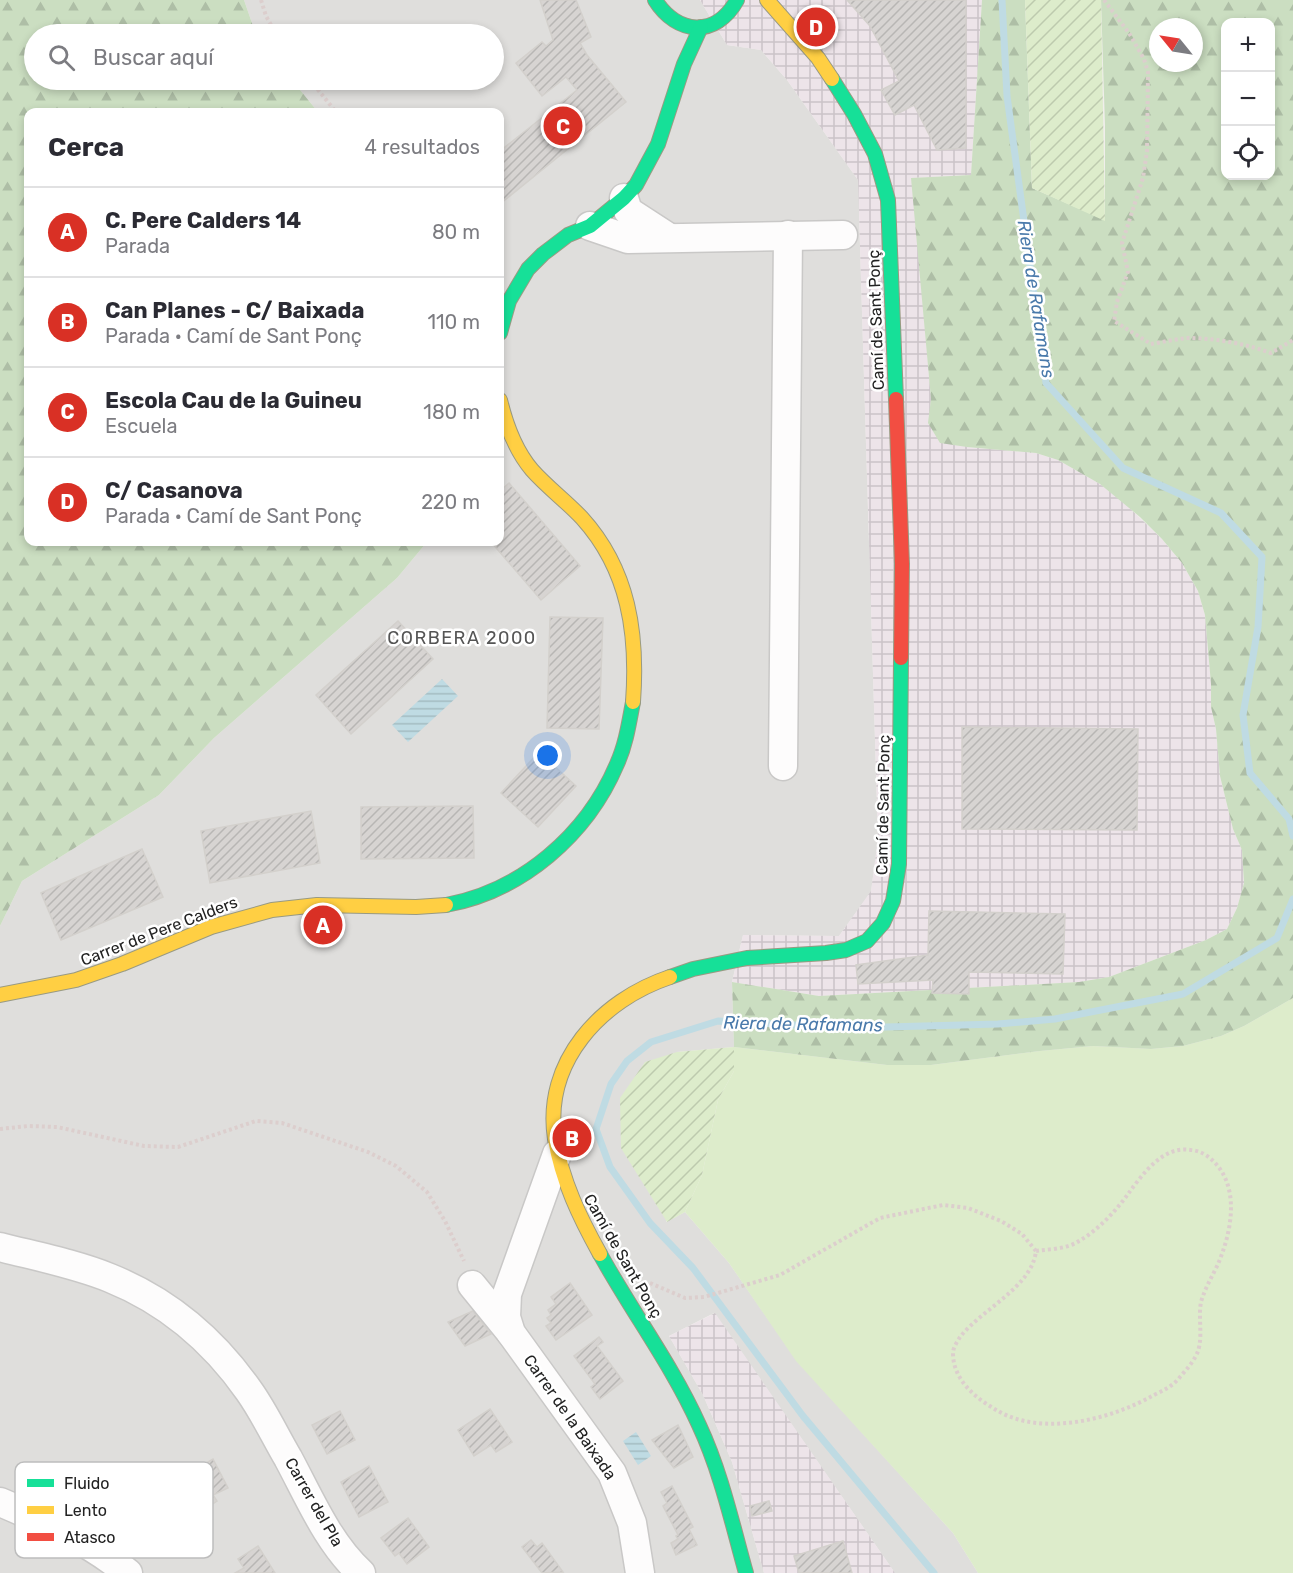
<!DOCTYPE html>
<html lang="es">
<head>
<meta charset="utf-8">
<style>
  body { margin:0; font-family:Rubik,sans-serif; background:#f7f7f7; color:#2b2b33 }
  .controls { position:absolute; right:18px; top:18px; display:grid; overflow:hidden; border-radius:12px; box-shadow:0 3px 9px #0003 }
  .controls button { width:54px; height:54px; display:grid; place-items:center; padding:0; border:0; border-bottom:2px solid #e1e1e2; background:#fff; color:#2b2b33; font:30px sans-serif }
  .compass { position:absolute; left:1149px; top:18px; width:54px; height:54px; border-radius:50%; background:#fff; box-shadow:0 3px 9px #0003; rotate:300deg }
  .you { position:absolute; left:548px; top:756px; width:21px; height:21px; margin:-15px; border:4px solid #fff; border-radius:50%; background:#1a73e8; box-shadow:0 0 0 9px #1a73e833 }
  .badge { display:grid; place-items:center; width:39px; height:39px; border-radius:50%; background:#d93025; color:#fff; font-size:20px; font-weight:700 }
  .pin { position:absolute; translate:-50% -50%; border:3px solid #fff; box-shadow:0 2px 6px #0006 }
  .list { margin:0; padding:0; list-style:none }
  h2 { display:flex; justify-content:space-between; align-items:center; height:78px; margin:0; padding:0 24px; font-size:26px }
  h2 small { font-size:20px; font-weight:400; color:#7c7c81 }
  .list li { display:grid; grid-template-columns:39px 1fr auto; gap:18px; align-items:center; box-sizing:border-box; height:90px; padding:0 24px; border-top:2px solid #e1e1e2 }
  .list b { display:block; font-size:22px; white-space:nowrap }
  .list p { margin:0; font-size:20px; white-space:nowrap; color:#7c7c81 }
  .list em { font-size:20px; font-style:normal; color:#7c7c81 }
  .icon { flex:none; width:33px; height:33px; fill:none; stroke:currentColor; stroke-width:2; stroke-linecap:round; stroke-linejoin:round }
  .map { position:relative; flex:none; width:1293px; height:1573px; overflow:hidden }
  .search { position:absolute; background:#fff; box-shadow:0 3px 9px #0003; left:24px; top:24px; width:480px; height:66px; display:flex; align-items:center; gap:15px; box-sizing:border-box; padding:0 21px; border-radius:33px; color:#7c7c81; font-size:22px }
  .panel { position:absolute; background:#fff; box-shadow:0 3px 9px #0003; left:24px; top:108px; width:480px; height:438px; border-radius:12px }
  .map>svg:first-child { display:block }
</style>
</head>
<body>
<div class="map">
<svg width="1293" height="1573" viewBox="0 0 1293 1573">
  <defs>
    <pattern id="industrial-grid" width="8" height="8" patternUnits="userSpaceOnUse" patternTransform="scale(1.5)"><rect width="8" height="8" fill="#ede4e9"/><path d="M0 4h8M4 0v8" fill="none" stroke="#cbc3c8"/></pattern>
    <pattern id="forest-firs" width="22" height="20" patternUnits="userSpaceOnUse" patternTransform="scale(1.5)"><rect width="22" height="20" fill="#cbdec1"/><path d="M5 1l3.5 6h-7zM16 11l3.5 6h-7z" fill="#aebea6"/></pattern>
    <pattern id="garden-furrows" width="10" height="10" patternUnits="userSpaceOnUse" patternTransform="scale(1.5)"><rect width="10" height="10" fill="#ddeccb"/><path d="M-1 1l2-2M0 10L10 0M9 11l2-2" fill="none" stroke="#bdcaae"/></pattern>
    <pattern id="water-rules" width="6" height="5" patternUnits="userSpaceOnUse" patternTransform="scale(1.5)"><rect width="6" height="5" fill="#bfdbe3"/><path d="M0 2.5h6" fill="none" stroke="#a4bcc2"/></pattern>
    <pattern id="building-hatch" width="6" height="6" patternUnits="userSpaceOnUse" patternTransform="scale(1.5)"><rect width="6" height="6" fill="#d7d4d2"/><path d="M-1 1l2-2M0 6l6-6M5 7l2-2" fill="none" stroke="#b8b6b4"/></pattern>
  </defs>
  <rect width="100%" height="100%" fill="#f0eeeb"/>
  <polygon fill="#dfdedc" points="244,0 700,0 727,45 761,50 787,80 858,180 878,839 871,892 839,936 743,935 732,982 734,1047 677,1052 666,1222 685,1212 729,1263 797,1361 953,1533 978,1573 895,1573 714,1313 669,1336 703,1395 732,1462 764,1573 0,1573 0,926 22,881 159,795 214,738 397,578 427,542 500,542 500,112 318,112 292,80 494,80 494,34 259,34 253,26"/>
  <g fill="url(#industrial-grid)">
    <polygon points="700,0 982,0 971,175 912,178 931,399 929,423 967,447 1036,453 1058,460 1100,484 1119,498 1162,539 1182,563 1198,591 1205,615 1211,684 1211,707 1216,729 1220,776 1233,829 1242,850 1244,883 1237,908 1227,929 1206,940 1109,977 1079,982 819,996 732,982 743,935 839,936 871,891 878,839 858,180 787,80 761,50 727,45"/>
    <polygon points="715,1313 895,1573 764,1573 732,1462 703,1395 669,1336"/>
  </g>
  <polygon fill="#ddeccb" points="1293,998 1293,1573 978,1573 953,1533 796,1361 729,1263 685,1212 702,1175 718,1100 734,1071 734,1047 887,1065 931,1065 1040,1051 1093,1046 1151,1049 1183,1046 1221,1036 1244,1026"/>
  <g fill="url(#forest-firs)" fill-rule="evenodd">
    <polygon points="0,0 244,0 253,26 259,34 34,34 34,80 292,80 318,112 28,112 28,542 427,542 397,578 214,738 159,795 22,881 0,926"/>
    <path d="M982 0H1025L1032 188 1105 220V126L1101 0H1293V998L1244 1026 1221 1036 1183 1046 1151 1049 1093 1046 1040 1051 931 1065H887L734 1047 732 982 819 996 1079 982 1109 977 1206 940 1227 929 1237 908 1244 883 1242 850 1233 829 1220 776 1216 729 1211 707V684L1205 615 1198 591 1182 563 1162 539 1140 517 1100 484 1058 460 1036 453 967 447 940 443 928 423 931 399 911 178 971 175ZM1226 22H1270V176H1226ZM1158 27H1194V63H1158Z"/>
  </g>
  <g fill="url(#garden-furrows)">
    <polygon points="1025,0 1101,0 1105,221 1032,188"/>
    <polygon points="734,1047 734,1071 718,1100 702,1175 685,1212 667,1222 621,1148 620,1098 645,1062 677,1052"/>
  </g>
  <g fill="url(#water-rules)">
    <polygon points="442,679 458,696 408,742 392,725"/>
    <polygon points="636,1432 651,1456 638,1465 623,1441"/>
  </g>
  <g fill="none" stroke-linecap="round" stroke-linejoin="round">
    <g stroke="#bfdbe3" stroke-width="7">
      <polyline points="1002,0 1007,96 1046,383 1123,468 1221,513 1262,557 1258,627 1243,715 1250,773 1289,819 1293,836"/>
      <polyline points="934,1573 803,1416 693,1268 650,1223 610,1167 596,1129 611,1084 627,1061 651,1042 718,1021 849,1028 998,1024 1055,1019 1183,994 1277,938 1293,899"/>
    </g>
  </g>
  <g fill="url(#building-hatch)" stroke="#d3d0cc" stroke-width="1.5">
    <polygon points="540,0 576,0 591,37 580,43 587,55 626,102 500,204 500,151 577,90 566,77 542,96 516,63 542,42 546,46 553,40"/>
    <polygon points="847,0 966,0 966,148 937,150 914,105 895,115 881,90 899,81 870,26"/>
    <polygon points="509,483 580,566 541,600 491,542 500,542 500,491"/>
    <polygon points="550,617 603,618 599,729 547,728"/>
    <polygon points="398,621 433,659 351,734 316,695"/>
    <polygon points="962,727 1138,729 1137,830 962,829"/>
    <polygon points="539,752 576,786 538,827 501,793"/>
    <polygon points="473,806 474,858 361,859 361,807"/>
    <polygon points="311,811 320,863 210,883 201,831"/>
    <polygon points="142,849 163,897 61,940 41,893"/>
    <polygon points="929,911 1065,914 1063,974 969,972 969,994 932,993 933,980 858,984 856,965 928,955"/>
    <polygon points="570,1283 592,1315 556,1340 546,1326 551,1323 547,1318 551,1315 548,1310 556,1304 551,1297"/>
    <polygon points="473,1311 491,1334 465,1346 448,1322"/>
    <polygon points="599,1337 603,1342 597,1346 623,1381 600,1399 591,1387 595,1384 574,1356"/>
    <polygon points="490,1409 512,1442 496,1452 491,1445 474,1456 458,1430"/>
    <polygon points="340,1411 355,1440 327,1454 312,1425"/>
    <polygon points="678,1425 693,1457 674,1468 652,1440"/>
    <polygon points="213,1459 228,1488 213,1495 217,1501 202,1511 199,1505 173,1532 167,1528 185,1489 183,1488 194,1470"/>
    <polygon points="369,1466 388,1502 359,1517 341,1482"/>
    <polygon points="672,1486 693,1527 689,1529 697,1545 676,1555 671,1543 678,1539 676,1536 678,1535 663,1506 667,1503 661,1492"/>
    <polygon points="769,1501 772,1511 752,1516 750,1506"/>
    <polygon points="408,1518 429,1547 407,1564 399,1553 395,1556 381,1538"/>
    <polygon points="531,1540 537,1547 542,1543 563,1572 542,1573 522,1547"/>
    <polygon points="843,1541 852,1573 799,1573 794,1556"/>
    <polygon points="258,1546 275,1573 235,1573 244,1568 238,1559"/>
  </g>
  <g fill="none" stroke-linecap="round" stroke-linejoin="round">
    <defs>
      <g id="street">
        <polyline points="624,198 628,211 668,237"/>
        <polyline points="590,226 628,239 843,235"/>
        <polyline points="783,766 788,235"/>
        <polyline points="557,1154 507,1294 506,1317 511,1333 612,1473 632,1523 640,1573"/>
        <path d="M0 1247C35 1256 76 1264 110 1278 167 1301 214 1341 249 1391 264 1412 275 1436 288 1458 309 1497 328 1543 361 1573"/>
        <polyline points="472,1285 511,1333"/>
        <path d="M0 1502C45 1521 90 1542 128 1573"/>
      </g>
      <g id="fast">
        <path d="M655 0C677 35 716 38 737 0"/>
        <polyline points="832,79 854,114 875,154 888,200 896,399"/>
        <polyline points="500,333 509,301 528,269 543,254 568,235 590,226 624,198 636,185 658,144 684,64 701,27"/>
        <path d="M446 905C522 891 587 835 617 764 626 744 629 723 633 702"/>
        <polyline points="670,977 693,969 747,958 826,953 846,950 867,941 883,923 893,901 899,864 901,658"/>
        <path d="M600 1254C632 1312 672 1365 699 1425 721 1472 732 1523 746 1573"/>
      </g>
      <g id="slow">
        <polyline points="767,0 818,58 832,79"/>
        <path d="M500 400C506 425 515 450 532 470 547 487 566 501 582 518 629 570 638 634 633 702"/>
        <polyline points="0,995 76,980 122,964 211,927 272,910 317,905 416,907 446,905"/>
        <path d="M600 1254C580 1218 562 1181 555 1139 543 1062 601 1000 670 977"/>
      </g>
      <polyline id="jam" points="896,399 902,564 901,658"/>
    </defs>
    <use href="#street" stroke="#c9c8c7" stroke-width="31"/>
    <use href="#fast" stroke="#999a82" stroke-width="16"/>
    <use href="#slow" stroke="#999a82" stroke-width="16"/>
    <use href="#jam" stroke="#999a82" stroke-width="16"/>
    <g stroke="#dccecd" stroke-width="4" stroke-dasharray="3 3" stroke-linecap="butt">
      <polyline points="261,0 266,16 276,34"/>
      <path d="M1104 0 1129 33 1144 59 1148 72 1147 151 1143 178 1122 243 1128 272 1117 302 1114 321 1151 344C1163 342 1176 339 1188 338 1216 338 1246 344 1271 353L1293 340"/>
      <polyline points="310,80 336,112"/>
      <polyline points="0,1129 28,1126 57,1127 144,1146 178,1147 256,1121 282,1123 368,1152 396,1166 427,1192 445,1221 464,1261"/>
      <path d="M650 1283 685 1298 704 1297 780 1275 880 1218 943 1205 968 1208 1001 1221 1022 1234 1036 1251C1032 1287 982 1309 960 1337 957 1342 953 1348 953 1353 953 1381 977 1399 998 1411 1043 1437 1112 1419 1154 1395 1164 1390 1173 1386 1180 1377 1186 1370 1195 1360 1198 1351 1203 1336 1198 1317 1201 1302 1205 1288 1212 1277 1218 1264 1230 1236 1239 1196 1220 1169 1213 1159 1203 1151 1191 1150 1163 1145 1142 1175 1128 1194 1115 1212 1098 1230 1079 1241 1067 1249 1050 1249 1036 1251"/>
    </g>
    <use href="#street" stroke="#fdfcfc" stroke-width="28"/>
    <use href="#fast" stroke="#16e098" stroke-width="14"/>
    <use href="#slow" stroke="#ffcf43" stroke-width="14"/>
    <use href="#jam" stroke="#f24e42" stroke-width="14"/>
  </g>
  <g text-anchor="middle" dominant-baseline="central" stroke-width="5" stroke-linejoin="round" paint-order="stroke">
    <g font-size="16" fill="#222" stroke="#fff">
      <text transform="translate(876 320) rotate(-92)">Camí de Sant Ponç</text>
      <text transform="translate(883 805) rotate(-89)">Camí de Sant Ponç</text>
      <text transform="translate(159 931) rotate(-21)">Carrer de Pere Calders</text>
      <text transform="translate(623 1256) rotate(60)">Camí de Sant Ponç</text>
      <text transform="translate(570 1417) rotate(55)">Carrer de la Baixada</text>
      <text transform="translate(314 1502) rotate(60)">Carrer del Pla</text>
    </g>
    <g font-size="18" font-style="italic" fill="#4a7aab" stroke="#fff">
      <text transform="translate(1036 299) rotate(81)">Riera de Rafamans</text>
      <text transform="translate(803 1024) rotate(1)">Riera de Rafamans</text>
    </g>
    <g font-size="18" letter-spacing="1.5" fill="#555" stroke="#fff">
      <text x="462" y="638">CORBERA 2000</text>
    </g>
  </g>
  <rect x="15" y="1462" width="198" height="96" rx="9" fill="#fff" stroke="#bdbdbd" stroke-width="1.5"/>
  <rect x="27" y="1479" width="27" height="8" fill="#16e098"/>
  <rect x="27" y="1506" width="27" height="8" fill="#ffcf43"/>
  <rect x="27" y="1533" width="27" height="8" fill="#f24e42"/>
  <g font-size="16" fill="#222">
    <text x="64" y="1489">Fluido</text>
    <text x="64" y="1516">Lento</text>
    <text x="64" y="1543">Atasco</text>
  </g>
</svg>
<div class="controls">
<button>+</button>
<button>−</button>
<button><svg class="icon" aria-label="locate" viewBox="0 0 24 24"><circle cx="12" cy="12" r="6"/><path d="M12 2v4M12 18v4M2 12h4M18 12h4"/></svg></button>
</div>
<svg class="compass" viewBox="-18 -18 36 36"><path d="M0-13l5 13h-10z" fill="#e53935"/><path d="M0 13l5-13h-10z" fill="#7c7c81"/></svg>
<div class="you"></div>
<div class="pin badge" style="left:323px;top:925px">A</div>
<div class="pin badge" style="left:572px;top:1138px">B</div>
<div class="pin badge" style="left:563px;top:126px">C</div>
<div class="pin badge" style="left:816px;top:27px">D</div>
<div class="search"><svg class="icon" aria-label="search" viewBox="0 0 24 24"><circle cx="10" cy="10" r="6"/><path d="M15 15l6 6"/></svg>Buscar aquí</div>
<section class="panel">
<h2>Cerca<small>4 resultados</small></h2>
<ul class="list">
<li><span class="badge">A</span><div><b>C. Pere Calders 14</b><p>Parada</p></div><em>80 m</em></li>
<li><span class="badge">B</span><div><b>Can Planes - C/ Baixada</b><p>Parada · Camí de Sant Ponç</p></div><em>110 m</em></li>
<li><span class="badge">C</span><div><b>Escola Cau de la Guineu</b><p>Escuela</p></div><em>180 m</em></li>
<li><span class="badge">D</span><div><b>C/ Casanova</b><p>Parada · Camí de Sant Ponç</p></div><em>220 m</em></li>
</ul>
</section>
</div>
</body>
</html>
